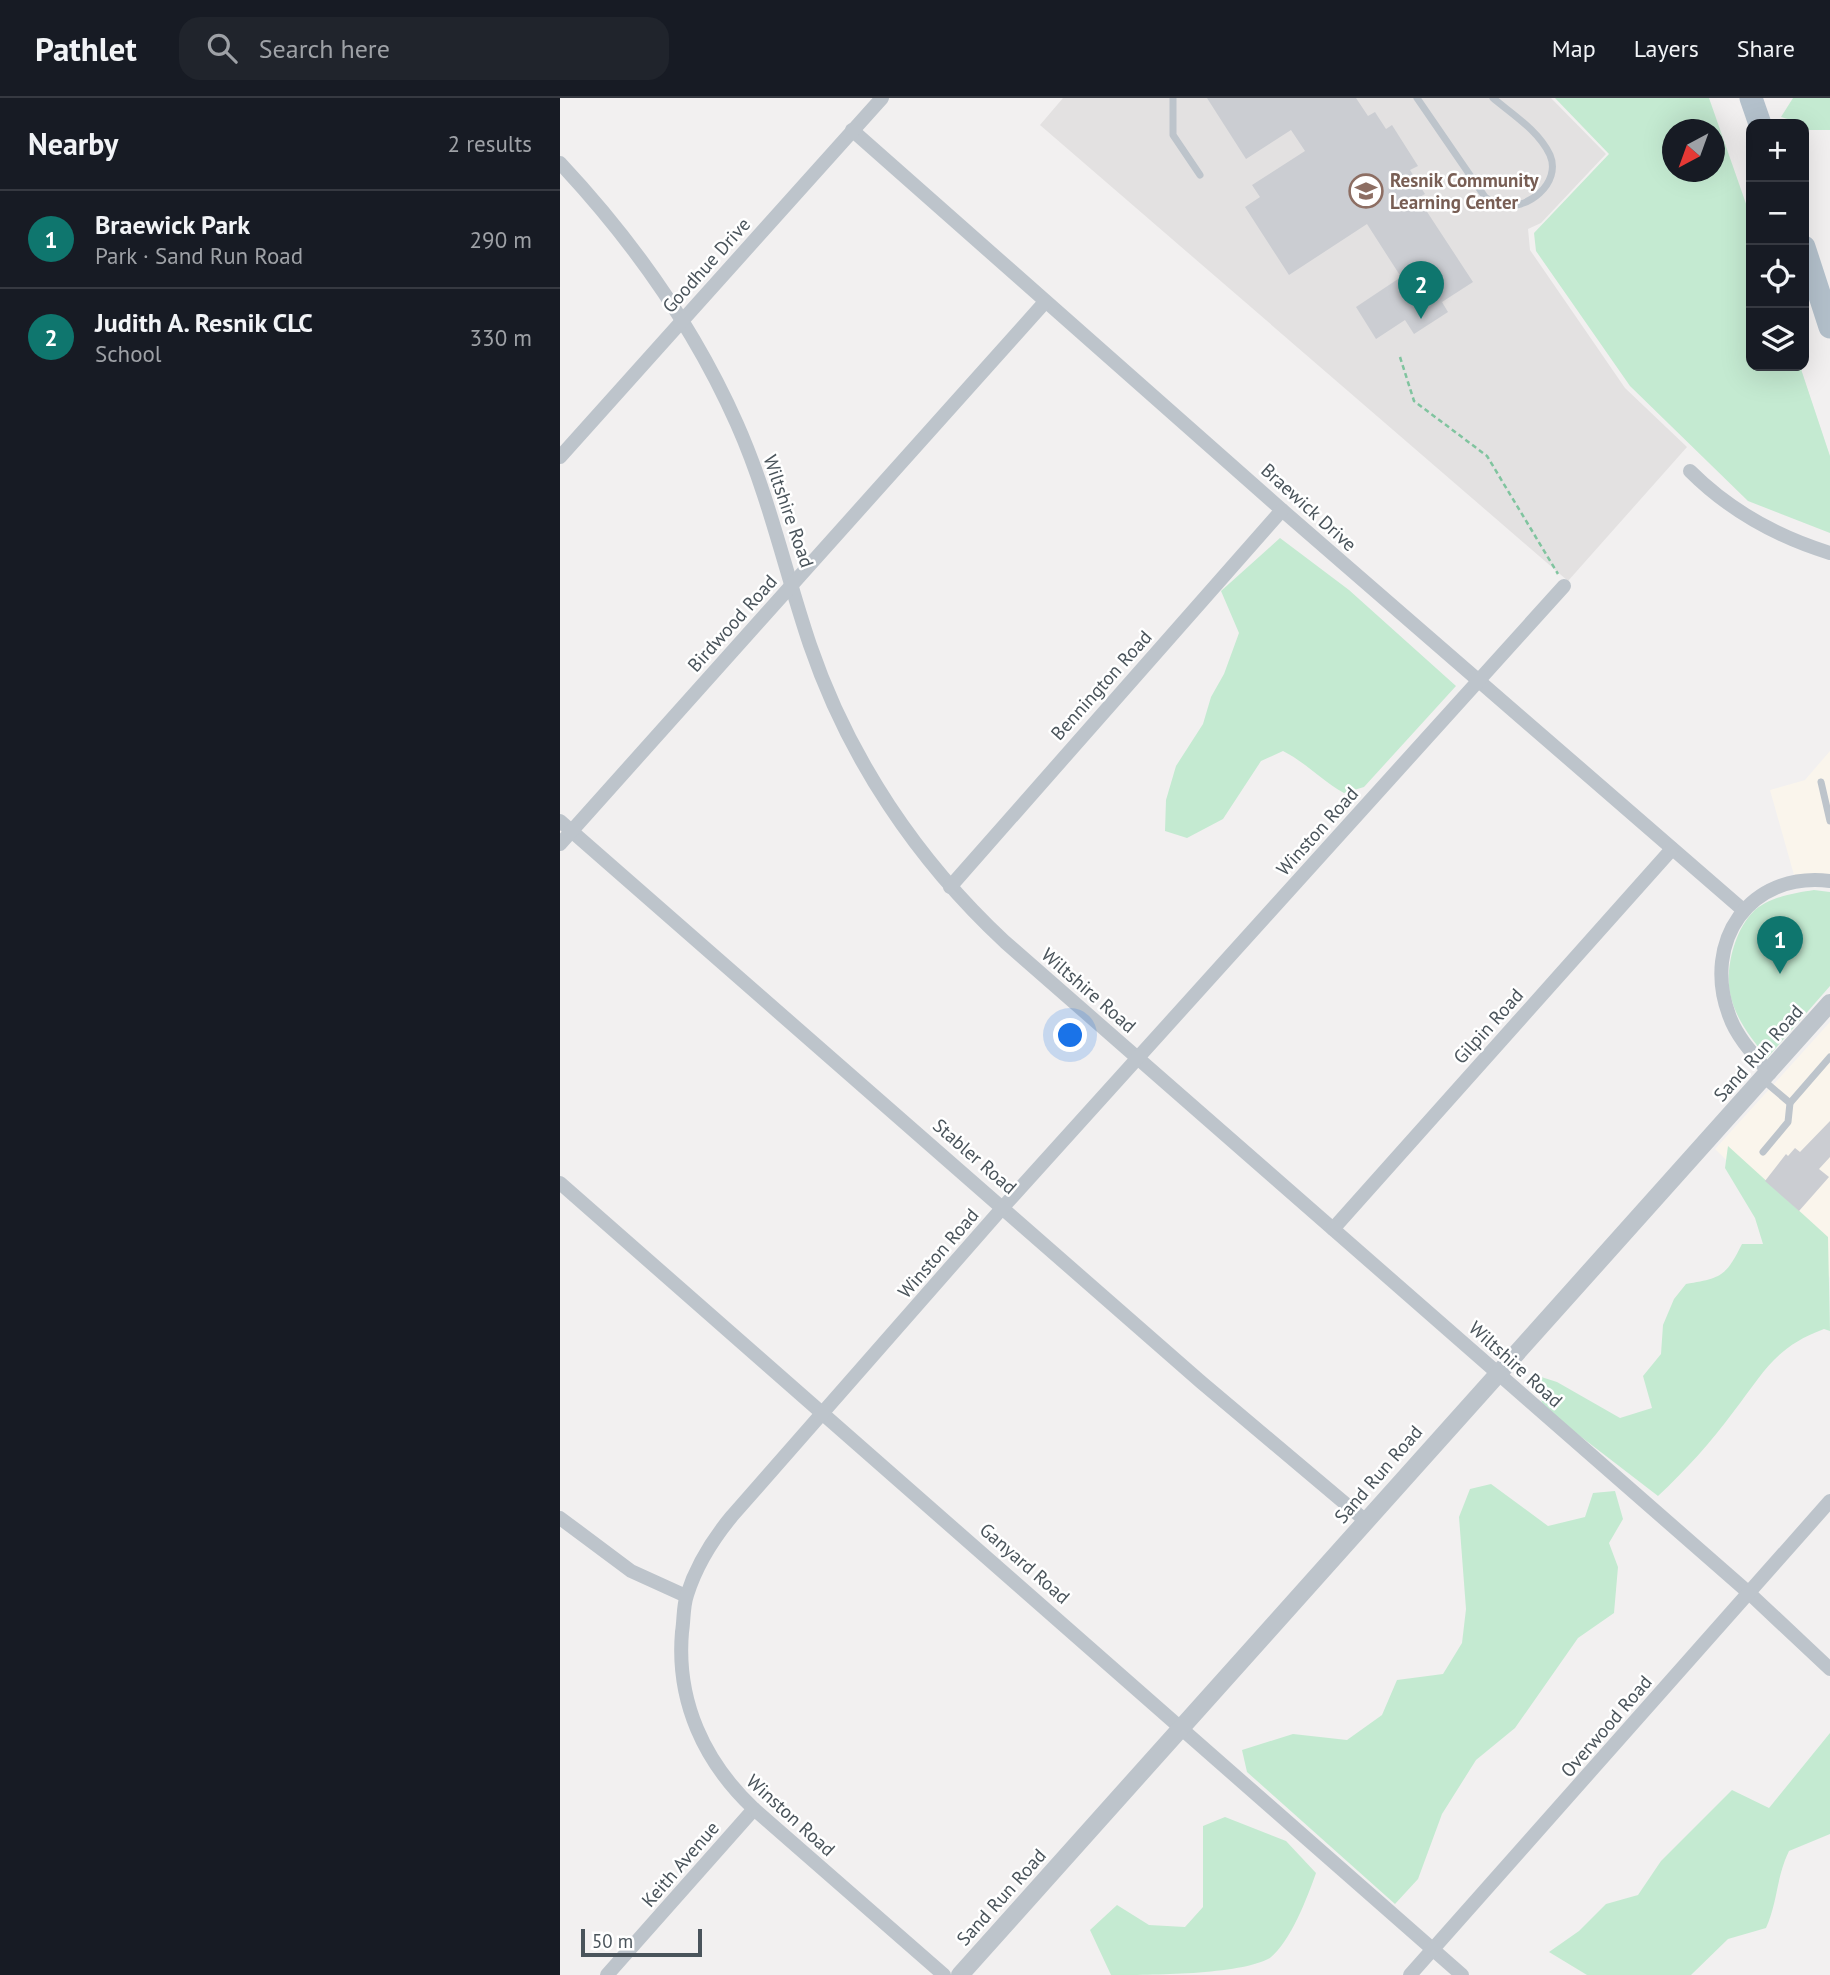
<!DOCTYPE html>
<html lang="en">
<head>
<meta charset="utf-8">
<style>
  body { margin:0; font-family:"PT Sans",sans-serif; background:#20242c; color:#f1f3f6 }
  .controls { position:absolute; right:21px; top:21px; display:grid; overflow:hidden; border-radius:14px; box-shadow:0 7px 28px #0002 }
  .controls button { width:63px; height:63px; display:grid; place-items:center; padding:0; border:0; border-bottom:2px solid #363941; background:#171b24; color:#f1f3f6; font:35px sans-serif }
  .compass { position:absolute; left:1102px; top:21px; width:63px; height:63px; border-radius:50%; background:#171b24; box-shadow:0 7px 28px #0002; rotate:221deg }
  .scale { position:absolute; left:21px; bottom:18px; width:121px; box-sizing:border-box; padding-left:7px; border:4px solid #4a545b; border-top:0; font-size:19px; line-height:24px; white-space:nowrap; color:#4a545b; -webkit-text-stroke:5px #fff; paint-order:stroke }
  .you { position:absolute; left:511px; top:938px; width:24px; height:24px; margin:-18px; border:5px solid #fff; border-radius:50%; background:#1a73e8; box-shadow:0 0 0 10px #1a73e833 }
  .badge { display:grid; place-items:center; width:46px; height:46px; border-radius:50%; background:#0f766e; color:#fff; font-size:23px; font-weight:700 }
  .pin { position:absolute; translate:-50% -58px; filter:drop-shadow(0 2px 4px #0008) }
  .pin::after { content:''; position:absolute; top:37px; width:24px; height:21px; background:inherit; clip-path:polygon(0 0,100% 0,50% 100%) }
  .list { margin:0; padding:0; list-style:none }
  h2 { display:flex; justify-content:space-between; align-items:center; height:91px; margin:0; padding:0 28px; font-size:30px }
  h2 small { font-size:23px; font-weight:400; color:#9ea1a6 }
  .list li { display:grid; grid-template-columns:46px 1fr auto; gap:21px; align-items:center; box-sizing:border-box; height:98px; padding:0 28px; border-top:2px solid #363941 }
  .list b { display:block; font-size:26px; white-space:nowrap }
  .list p { margin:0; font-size:23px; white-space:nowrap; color:#9ea1a6 }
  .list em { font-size:23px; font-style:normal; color:#9ea1a6 }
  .icon { flex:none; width:38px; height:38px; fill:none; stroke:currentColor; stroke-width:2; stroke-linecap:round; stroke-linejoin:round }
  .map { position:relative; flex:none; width:1270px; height:1877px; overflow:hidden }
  header { display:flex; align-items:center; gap:42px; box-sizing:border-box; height:98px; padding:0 35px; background:#171b24; border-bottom:2px solid #363941 }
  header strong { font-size:33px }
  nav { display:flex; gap:38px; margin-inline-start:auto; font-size:24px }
  .search { width:490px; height:63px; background:#20242c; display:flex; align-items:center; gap:18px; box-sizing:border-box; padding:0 24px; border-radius:21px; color:#9ea1a6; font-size:26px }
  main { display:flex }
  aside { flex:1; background:#171b24 }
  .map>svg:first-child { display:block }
</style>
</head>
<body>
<header>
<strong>Pathlet</strong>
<div class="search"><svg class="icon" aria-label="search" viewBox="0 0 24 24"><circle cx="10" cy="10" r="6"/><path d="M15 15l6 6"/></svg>Search here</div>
<nav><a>Map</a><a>Layers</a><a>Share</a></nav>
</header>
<main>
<aside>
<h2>Nearby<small>2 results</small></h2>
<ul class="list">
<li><span class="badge">1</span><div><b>Braewick Park</b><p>Park · Sand Run Road</p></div><em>290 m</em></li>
<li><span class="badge">2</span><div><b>Judith A. Resnik CLC</b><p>School</p></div><em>330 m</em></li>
</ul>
</aside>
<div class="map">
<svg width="1270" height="1877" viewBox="0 0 1270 1877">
  <rect width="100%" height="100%" fill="#f2f0f0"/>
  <g fill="#faf5ec">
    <polygon points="1270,653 1270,783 1236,784 1210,692 1245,682"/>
    <polygon points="1270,924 1270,1180 1252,1146 1155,1051"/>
  </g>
  <polygon fill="#e3e1e1" points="503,0 991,0 1046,56 981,125 968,131 970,152 1065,290 1127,349 1008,483 480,27"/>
  <g fill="#c4ead1" fill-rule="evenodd">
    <path d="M995 0H1149L1191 120V268H1240L1270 358V435L1188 403 1070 288 976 153 974 135 1049 56ZM1112 32H1154V74H1112Z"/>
    <polygon points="1233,0 1270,0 1270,32 1248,32 1244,26 1221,19"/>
    <path d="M720 440 789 492 896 588 804 689 784 695C761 682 745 664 723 653L701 663 663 721 627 740 605 733 606 702 616 668 643 626 651 599 664 576 679 535 661 493Z"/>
    <path d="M1254 792 1270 794V888L1207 960C1192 941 1175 921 1170 895 1165 870 1175 832 1193 814 1208 799 1235 795 1254 792Z"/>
    <path d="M1168 1048 1268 1139 1270 1233 1264 1231C1215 1249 1204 1274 1174 1313 1151 1344 1126 1372 1098 1398L1007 1328 982 1305 975 1277 997 1284 1060 1320 1092 1310 1083 1278 1101 1256 1103 1227 1114 1201 1126 1186C1162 1180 1166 1178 1182 1146H1203L1195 1120 1165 1070Z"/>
    <polygon points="931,1386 988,1428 1025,1419 1033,1395 1055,1393 1063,1421 1049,1445 1058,1469 1054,1515 1018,1540 955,1630 916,1662 882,1716 858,1781 835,1806 687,1674 682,1652 733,1636 787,1642 822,1617 837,1582 883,1576 902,1545 906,1511 899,1419 910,1391"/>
    <path d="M1270 1635V1736L1229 1753C1216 1780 1218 1803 1206 1830L1168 1841 1131 1877H1027L989 1854 1019 1833 1046 1806 1078 1797 1101 1763 1172 1692 1209 1710Z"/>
    <path d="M665 1719 726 1743 756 1775C747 1800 731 1843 710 1860 680 1877 589 1877 551 1877L530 1832 557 1807 589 1827 625 1829 643 1809V1728Z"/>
  </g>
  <g fill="#cbcdd2">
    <polygon points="647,0 796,0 808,18 815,14 826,31 832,27 858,68 850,72 865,96 858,100 913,184 882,204 888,214 854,236 845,222 816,241 796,209 841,179 807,126 729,177 685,109 700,99 692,87 745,53 731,32 686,61"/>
    <polygon points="1270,1023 1270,1059 1259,1071 1269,1079 1239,1113 1205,1083 1226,1056 1228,1058 1235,1050 1240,1054"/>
  </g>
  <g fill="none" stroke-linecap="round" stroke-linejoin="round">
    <polyline stroke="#80c49f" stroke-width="2.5" stroke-dasharray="5 3.5" stroke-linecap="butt" points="840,259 854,303 927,358 998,476"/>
    <g stroke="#bdc4cb" stroke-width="7">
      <polyline points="613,0 613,37 640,77"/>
      <path d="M857 0 925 99C929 102 935 106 939 107 967 114 1002 85 990 57 979 33 952 16 933 0"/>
      <polyline points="1261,684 1270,723"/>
      <polyline points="1203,982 1230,1005 1228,1024 1203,1054"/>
      <polyline points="1230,1005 1270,959"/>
    </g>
    <g stroke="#bdc4cb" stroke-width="14">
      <polyline points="292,32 722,412 1182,811"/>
      <path d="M0 65C72 142 134 229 177 326 209 398 225 473 250 547 289 661 357 762 445 844L1189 1495 1270 1571"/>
      <polyline points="0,359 322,0"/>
      <path d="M1130 373C1169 412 1218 439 1270 455"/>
      <polyline points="0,723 641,1284 806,1423"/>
      <polyline points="0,746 485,204"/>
      <polyline points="390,789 722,412"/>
      <path d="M1210 975C1194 957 1177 940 1169 917 1142 844 1189 773 1270 783"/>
      <polyline points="0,1085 902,1877"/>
      <polyline points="773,1131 1112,751"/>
      <polyline points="0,1420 71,1473 126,1498"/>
      <polyline points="47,1877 194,1711"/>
      <path d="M384 1877 194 1711C144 1664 116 1603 122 1534 124 1522 123 1508 127 1497 136 1468 153 1441 172 1418L444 1108 1004 488"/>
      <polyline points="850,1877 1270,1403"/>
    </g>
    <polyline stroke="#bdc4cb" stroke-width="18" points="400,1877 1270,905"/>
    <g stroke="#b3c0cb" stroke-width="23">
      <polyline points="1191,0 1200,26"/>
      <polyline points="1244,149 1270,229"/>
    </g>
  </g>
  <defs>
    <symbol id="school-ring" viewBox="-11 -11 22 22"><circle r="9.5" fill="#fff" stroke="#8d6e63" stroke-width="1.5"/><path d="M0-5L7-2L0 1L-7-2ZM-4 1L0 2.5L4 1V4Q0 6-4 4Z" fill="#8d6e63"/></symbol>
  </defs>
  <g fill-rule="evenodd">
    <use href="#school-ring" x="787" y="74" width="38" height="38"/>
  </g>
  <g text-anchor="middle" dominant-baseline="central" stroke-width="5" stroke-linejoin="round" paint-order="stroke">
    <g font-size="19" font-weight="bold" fill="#785e54" stroke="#fff" text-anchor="start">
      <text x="830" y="82">Resnik Community<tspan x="830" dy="22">Learning Center</tspan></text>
    </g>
    <g font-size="19" fill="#4a545b" stroke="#fff">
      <text transform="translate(146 167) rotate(-48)">Goodhue Drive</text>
      <text transform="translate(749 409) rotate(42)">Braewick Drive</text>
      <text transform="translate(229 413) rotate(71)">Wiltshire Road</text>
      <text transform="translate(172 525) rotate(-48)">Birdwood Road</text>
      <text transform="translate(541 587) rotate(-48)">Bennington Road</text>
      <text transform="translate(757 733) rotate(-48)">Winston Road</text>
      <text transform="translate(529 892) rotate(41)">Wiltshire Road</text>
      <text transform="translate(928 928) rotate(-48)">Gilpin Road</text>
      <text transform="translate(1198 955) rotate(-48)">Sand Run Road</text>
      <text transform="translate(415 1058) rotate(41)">Stabler Road</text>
      <text transform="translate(378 1155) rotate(-49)">Winston Road</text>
      <text transform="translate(956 1266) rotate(42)">Wiltshire Road</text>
      <text transform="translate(818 1376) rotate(-49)">Sand Run Road</text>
      <text transform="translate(465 1465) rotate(41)">Ganyard Road</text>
      <text transform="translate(1046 1628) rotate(-49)">Overwood Road</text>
      <text transform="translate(231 1717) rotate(42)">Winston Road</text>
      <text transform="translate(120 1766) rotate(-49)">Keith Avenue</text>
      <text transform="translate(441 1799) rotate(-48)">Sand Run Road</text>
    </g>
  </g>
</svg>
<div class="controls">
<button>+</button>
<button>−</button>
<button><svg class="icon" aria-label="locate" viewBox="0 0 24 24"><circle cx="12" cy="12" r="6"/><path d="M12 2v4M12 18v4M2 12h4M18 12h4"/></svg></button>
<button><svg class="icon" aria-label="layers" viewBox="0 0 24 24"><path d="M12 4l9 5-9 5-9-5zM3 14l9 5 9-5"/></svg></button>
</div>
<svg class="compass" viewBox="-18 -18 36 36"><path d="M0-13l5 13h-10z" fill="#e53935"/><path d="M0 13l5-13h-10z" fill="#9ea1a6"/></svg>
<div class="scale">50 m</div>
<div class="you"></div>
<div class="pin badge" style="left:1220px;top:876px">1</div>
<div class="pin badge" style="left:861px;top:221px">2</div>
</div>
</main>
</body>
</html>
